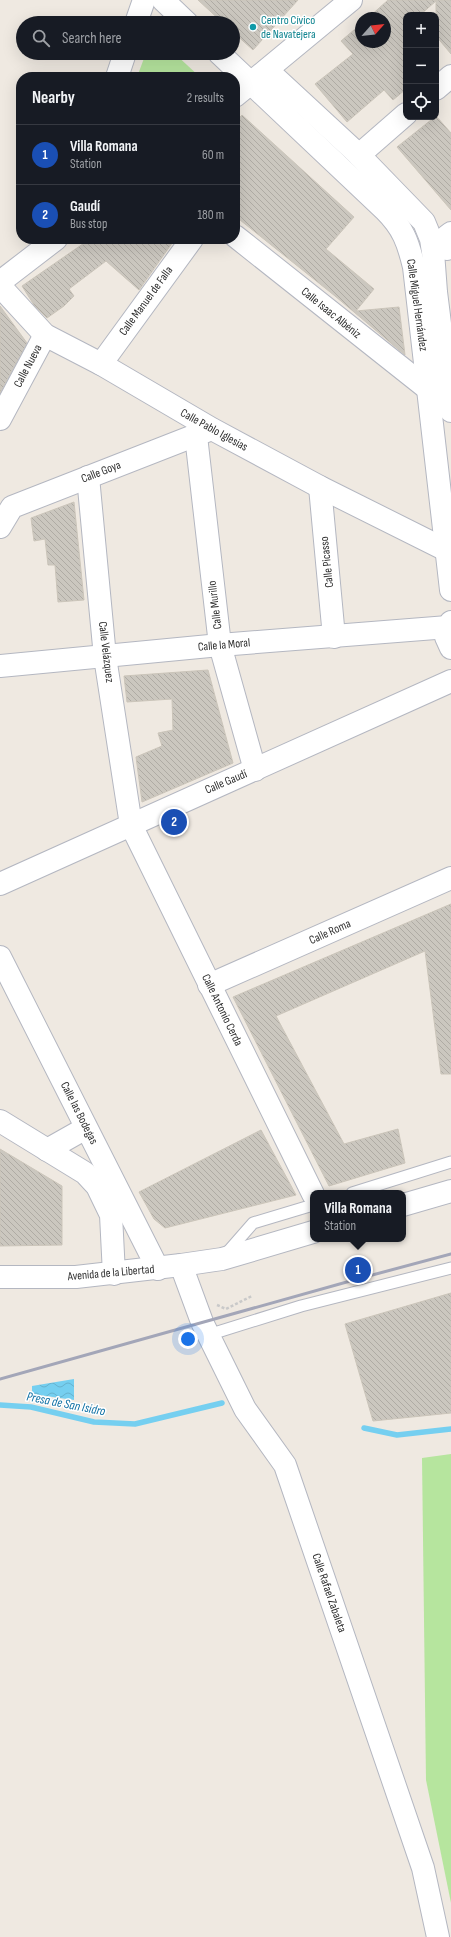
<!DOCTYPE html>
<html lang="en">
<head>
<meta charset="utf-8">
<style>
  body { margin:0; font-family:"Sofia Sans Condensed",sans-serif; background:#242831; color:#f1f3f6 }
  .controls { position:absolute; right:12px; top:12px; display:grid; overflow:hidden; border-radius:8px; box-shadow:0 4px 16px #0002 }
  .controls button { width:36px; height:36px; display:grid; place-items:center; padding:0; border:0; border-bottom:1px solid #363941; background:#171b24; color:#f1f3f6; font:20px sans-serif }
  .compass { position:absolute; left:355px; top:12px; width:36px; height:36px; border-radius:50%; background:#171b24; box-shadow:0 4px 16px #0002; rotate:63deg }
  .you { position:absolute; left:188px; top:1339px; width:14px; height:14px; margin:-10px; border:3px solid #fff; border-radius:50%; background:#1a73e8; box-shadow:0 0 0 6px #1a73e833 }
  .badge { display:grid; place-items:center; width:26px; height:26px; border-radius:50%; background:#4264fb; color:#fff; font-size:13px; font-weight:700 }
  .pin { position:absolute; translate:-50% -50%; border:2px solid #fff; box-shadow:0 1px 4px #0006 }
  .popup { position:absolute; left:310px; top:1190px; width:96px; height:52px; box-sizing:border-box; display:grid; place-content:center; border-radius:8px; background:#171b24; filter:drop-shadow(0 1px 3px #0005); font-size:13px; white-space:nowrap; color:#9ea1a6 }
  .popup b { font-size:15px; color:#f1f3f6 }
  .popup::after { content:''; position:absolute; left:50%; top:100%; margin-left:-8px; border:8px solid transparent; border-top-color:#171b24 }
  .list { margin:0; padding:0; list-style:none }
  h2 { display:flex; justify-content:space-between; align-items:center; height:52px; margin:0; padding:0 16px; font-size:17px }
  h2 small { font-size:13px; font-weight:400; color:#9ea1a6 }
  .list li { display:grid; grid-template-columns:26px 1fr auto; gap:12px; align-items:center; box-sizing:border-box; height:60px; padding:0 16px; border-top:1px solid #363941 }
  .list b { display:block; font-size:15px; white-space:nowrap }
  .list p { margin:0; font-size:13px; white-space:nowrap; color:#9ea1a6 }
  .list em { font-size:13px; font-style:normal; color:#9ea1a6 }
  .icon { flex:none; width:22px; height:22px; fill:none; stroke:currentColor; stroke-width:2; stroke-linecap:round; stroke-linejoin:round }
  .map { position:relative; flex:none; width:451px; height:1937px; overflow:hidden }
  .search { position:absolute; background:#171b24; box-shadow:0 4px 16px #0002; left:16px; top:16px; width:224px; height:44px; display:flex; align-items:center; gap:10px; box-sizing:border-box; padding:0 14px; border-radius:22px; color:#9ea1a6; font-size:15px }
  .panel { position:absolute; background:#171b24; box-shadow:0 4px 16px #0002; left:16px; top:72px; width:224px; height:172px; border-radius:16px }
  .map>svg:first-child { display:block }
</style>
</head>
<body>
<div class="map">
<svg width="451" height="1937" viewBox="0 0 451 1937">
  <defs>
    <pattern id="water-waves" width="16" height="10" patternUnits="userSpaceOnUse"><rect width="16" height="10" fill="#75cff0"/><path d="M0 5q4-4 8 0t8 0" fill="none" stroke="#66b2ce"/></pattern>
    <pattern id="building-back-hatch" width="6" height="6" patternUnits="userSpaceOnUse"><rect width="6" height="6" fill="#cbc7bf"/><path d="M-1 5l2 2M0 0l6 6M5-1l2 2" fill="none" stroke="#afaba4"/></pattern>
  </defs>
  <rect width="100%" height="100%" fill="#efe9e1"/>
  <g fill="#b6e59e">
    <polygon points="146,53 174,53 200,77 137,77"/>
    <polygon points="451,1454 451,1903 426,1780 422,1458"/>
  </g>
  <polygon fill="url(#water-waves)" points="74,1379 74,1400 32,1394 32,1386"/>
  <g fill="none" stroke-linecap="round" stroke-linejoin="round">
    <g stroke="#75cff0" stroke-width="5.5">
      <polyline points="0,1405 31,1407 94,1422 135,1424 222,1403"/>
      <polyline points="364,1428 397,1435 451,1429"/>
    </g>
  </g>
  <g fill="url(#building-back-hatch)" stroke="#cbc5ba">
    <polygon points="198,0 298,0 253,50 233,32 233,23 223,23"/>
    <polygon points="388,0 451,0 451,54 436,36 436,1 420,15 406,15 406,89 393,100 384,90 347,122 315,84 353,54 341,41 361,24 361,42 385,42 385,18 368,18"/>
    <polygon points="242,115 354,217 326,249 374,289 356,311 399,307 405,355 335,296 235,216 235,122"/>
    <polygon points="436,116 451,133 451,210 397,147"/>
    <polygon points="90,239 175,239 139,290 106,261 69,289 74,296 64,306 47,318 34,305 22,286"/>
    <polygon points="0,306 27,343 0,393"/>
    <polygon points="74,502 84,600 58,602 55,565 48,565 45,539 34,541 31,518"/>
    <polygon points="208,670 233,763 142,802 136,757 162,746 158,733 173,730 172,699 127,702 124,676"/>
    <polygon points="451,904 451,1074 441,1074 425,951 276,1016 344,1144 398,1129 405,1163 329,1186 233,997"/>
    <polygon points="261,1130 296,1195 165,1228 154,1219 139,1192"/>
    <polygon points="0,1149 62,1186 62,1245 0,1246"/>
    <polygon points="451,1293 451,1413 373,1421 345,1324"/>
  </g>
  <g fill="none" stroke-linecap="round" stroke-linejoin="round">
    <defs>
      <g id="service">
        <polyline points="352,1193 451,1162"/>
        <polyline points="225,1255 253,1223 313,1205"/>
        <polyline points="208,1335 301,1306 451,1268"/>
      </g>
      <g id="minor">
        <polyline points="163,0 187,23"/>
        <polyline points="136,23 144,0"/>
        <path d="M219 53 385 210C403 228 408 242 414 267L451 590"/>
        <polyline points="267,70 359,155 424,222 431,239 433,252 436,292 451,411"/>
        <polyline points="117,77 125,53"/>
        <polyline points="436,89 451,76"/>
        <polyline points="235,96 351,0"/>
        <polyline points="359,155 406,114"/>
        <polyline points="235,236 428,389"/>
        <polyline points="447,249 447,236 451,233"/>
        <polyline points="0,282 56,239"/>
        <polyline points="0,286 45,335 101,364 212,429 320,487 446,550"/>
        <polyline points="101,364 192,239"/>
        <polyline points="0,419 45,335"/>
        <polyline points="196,436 220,645 255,770"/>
        <polyline points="88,477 105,657 131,825 313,1194"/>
        <polyline points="320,487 334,637"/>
        <polyline points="0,527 12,507 209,430"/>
        <polyline points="451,622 446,637 451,648"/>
        <polyline points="0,666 220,645 448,627"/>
        <polyline points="0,884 451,681"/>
        <polyline points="0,957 158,1269"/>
        <polyline points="209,985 451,878"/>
        <polyline points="0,1121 85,1173 97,1186 111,1215 114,1274"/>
        <polyline points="47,1150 86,1128"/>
        <polyline points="181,1265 202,1322 245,1409 285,1465 423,1868 438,1937"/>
      </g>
      <g id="secondary">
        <polyline points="403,1205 451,1191"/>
        <polyline points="0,1277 76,1277 181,1265 222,1259 313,1232"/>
      </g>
    </defs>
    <use href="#service" stroke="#b4b7c1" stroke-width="13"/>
    <use href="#minor" stroke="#b4b7c1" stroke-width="24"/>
    <use href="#secondary" stroke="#b4b7c1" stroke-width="24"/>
    <polyline stroke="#c9c9c9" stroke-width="2.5" stroke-dasharray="3 2" stroke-linecap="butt" points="217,1305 226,1309 252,1296"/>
    <use href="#service" stroke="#fff" stroke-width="11"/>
    <use href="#minor" stroke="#fff" stroke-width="22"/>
    <use href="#secondary" stroke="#fff" stroke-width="22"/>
    <polyline stroke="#a3a6b8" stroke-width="3" points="0,1379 361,1278 451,1254"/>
  </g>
  <circle fill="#0f9aa8" stroke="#fff" stroke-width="1.5" cx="253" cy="27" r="4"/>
  <g text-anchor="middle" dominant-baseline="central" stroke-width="3" stroke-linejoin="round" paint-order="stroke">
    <g font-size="12" fill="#0d838f" stroke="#fff" text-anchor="start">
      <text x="261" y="20">Centro Cívico<tspan x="261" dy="14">de Navatejera</tspan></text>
    </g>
    <g font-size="12" fill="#2e2e2e" stroke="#fff">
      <text transform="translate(146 301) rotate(-54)">Calle Manuel de Falla</text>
      <text transform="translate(417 305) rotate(82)">Calle Miguel Hernández</text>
      <text transform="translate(331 313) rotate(39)">Calle Isaac Albéniz</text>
      <text transform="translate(28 366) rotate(-62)">Calle Nueva</text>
      <text transform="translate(214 430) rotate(29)">Calle Pablo Iglesias</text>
      <text transform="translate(101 472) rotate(-21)">Calle Goya</text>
      <text transform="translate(327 562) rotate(-96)">Calle Picasso</text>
      <text transform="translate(215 605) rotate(-97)">Calle Murillo</text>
      <text transform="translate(224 645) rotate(-5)">Calle la Moral</text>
      <text transform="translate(106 652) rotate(83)">Calle Velázquez</text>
      <text transform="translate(226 782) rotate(-23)">Calle Gaudí</text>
      <text transform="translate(330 932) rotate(-24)">Calle Roma</text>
      <text transform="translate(222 1010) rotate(64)">Calle Antonio Cerda</text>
      <text transform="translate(79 1113) rotate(63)">Calle las Bodegas</text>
      <text transform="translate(111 1273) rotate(-5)">Avenida de la Libertad</text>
      <text transform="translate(329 1593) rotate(71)">Calle Rafael Zabaleta</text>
    </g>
    <g font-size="13" font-style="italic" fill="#0d6fa3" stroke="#fff">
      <text transform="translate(66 1404) rotate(11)">Presa de San Isidro</text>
    </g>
  </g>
</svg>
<div class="controls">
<button>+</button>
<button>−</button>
<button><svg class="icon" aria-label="locate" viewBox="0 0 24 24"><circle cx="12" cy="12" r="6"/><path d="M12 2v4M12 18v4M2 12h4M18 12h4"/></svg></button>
</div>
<svg class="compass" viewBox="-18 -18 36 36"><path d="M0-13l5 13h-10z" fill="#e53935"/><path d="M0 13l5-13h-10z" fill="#9ea1a6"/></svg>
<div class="you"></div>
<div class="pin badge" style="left:358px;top:1270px;background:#1a4fb4">1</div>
<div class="popup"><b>Villa Romana</b>Station</div>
<div class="pin badge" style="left:174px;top:822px;background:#1a4fb4">2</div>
<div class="search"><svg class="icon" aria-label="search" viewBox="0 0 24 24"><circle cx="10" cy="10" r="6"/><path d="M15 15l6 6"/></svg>Search here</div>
<section class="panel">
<h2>Nearby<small>2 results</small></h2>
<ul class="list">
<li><span class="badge" style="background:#1a4fb4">1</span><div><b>Villa Romana</b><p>Station</p></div><em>60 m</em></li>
<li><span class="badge" style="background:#1a4fb4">2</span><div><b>Gaudí</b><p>Bus stop</p></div><em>180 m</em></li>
</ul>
</section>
</div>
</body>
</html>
